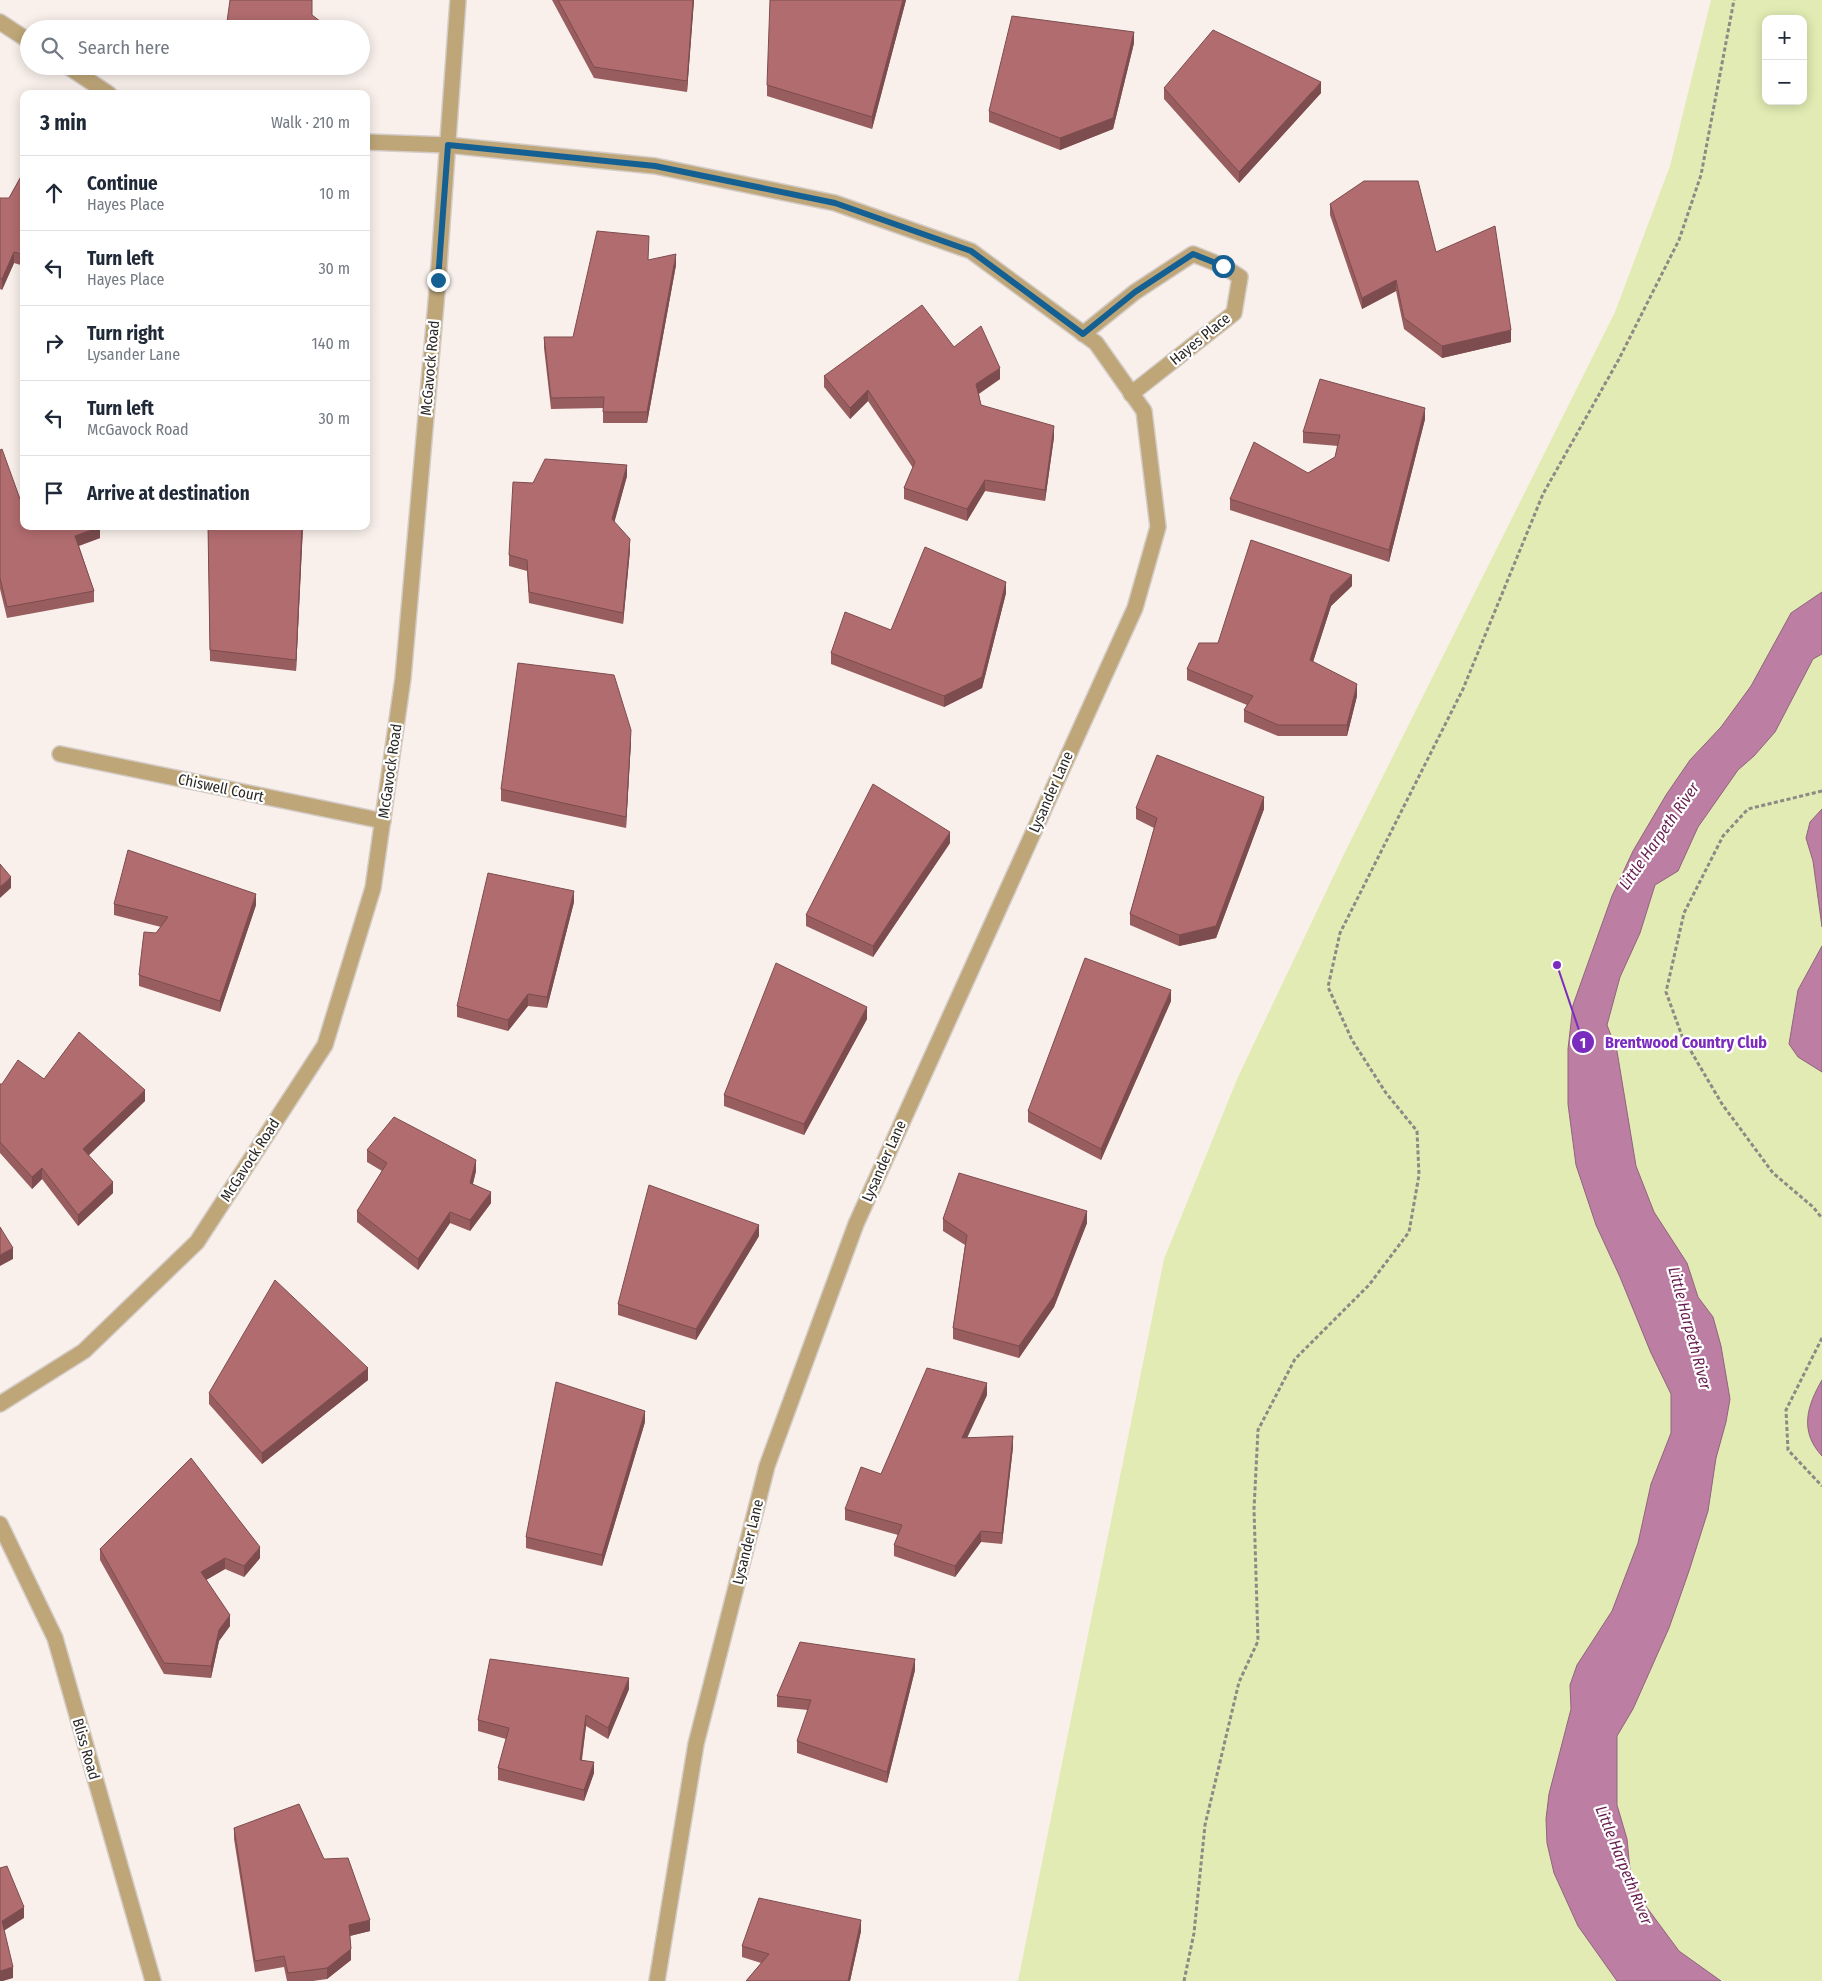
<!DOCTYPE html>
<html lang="en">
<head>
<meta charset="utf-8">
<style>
  body { margin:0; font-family:"Fira Sans Condensed",sans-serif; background:#f6f6f7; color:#1f2937 }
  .controls { position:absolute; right:15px; top:15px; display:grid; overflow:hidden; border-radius:10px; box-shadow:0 2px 12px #0003 }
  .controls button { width:45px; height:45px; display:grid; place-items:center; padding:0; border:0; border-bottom:1px solid #e0e1e3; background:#fff; color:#1f2937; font:25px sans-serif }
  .stop { position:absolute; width:15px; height:15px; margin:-11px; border:4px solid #156093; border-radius:50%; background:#fff }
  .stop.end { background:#156093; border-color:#fff; box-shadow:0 1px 5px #0008 }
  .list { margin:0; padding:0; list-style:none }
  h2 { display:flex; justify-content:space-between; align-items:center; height:65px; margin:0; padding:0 20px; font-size:21px }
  h2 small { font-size:16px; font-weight:400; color:#747a83 }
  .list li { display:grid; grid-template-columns:32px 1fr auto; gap:15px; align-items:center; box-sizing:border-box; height:75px; padding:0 20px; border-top:1px solid #e0e1e3 }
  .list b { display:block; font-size:19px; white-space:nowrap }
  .list p { margin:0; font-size:16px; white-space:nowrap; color:#747a83 }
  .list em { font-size:16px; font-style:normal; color:#747a83 }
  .icon { flex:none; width:28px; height:28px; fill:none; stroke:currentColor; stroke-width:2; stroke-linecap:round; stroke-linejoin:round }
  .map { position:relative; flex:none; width:1822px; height:1981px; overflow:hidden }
  .search { position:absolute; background:#fff; box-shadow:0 2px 12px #0003; left:20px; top:20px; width:350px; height:55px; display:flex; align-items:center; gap:12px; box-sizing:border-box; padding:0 18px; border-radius:28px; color:#747a83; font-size:19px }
  .panel { position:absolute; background:#fff; box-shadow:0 2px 12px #0003; left:20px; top:90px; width:350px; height:440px; border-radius:10px }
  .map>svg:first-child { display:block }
</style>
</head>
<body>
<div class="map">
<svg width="1822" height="1981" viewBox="0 0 1822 1981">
  <rect width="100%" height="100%" fill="#f9f0eb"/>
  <path fill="#e1ebb3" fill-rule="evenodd" d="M1711 0H1822V1981H1018L1164 1259 1238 1077 1345 852 1615 312 1670 166ZM1766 19H1803V101H1766Z"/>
  <g fill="#bc7ea2" stroke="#90647d">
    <polygon points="1822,592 1822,654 1813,659 1775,732 1754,756 1738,770 1698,827 1678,871 1655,885 1640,933 1620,977 1607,1025 1617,1051 1636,1166 1654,1212 1687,1263 1698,1297 1713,1317 1721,1346 1730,1399 1726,1422 1716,1458 1708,1511 1689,1571 1669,1628 1633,1709 1617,1736 1617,1805 1627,1839 1630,1870 1645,1905 1679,1951 1721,1981 1617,1981 1578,1926 1554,1873 1547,1843 1546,1819 1549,1794 1571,1709 1570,1685 1577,1665 1612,1611 1638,1543 1651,1484 1671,1433 1671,1394 1651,1353 1620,1277 1596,1225 1576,1165 1568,1104 1568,1049 1573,1005 1612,896 1633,851 1666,795 1690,760 1721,727 1751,686 1791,613"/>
    <polygon points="1822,809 1822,927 1813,861 1806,838 1810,822"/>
    <polygon points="1822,946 1822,1072 1798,1057 1789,1044 1798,990"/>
    <path d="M1822 1380V1456C1799 1431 1807 1406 1822 1380Z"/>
  </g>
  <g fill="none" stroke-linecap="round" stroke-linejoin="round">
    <defs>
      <g id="street">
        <polyline points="0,22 29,41"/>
        <polyline points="67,66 109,94"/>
        <polyline points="366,142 447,145 655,166 835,203 971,251 1096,343 1144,411 1158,527 1135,608 856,1224 767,1466 696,1744 657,1981"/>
        <polyline points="1083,334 1135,292 1193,254 1223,266 1240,277 1234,313 1131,394"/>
        <polyline points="60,754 383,821"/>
        <polyline points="0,1404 84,1351 197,1242 325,1045 373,888 403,678 438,280 458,0"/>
        <polyline points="0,1524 55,1638 153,1981"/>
      </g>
    </defs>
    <use href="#street" stroke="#d4ccc8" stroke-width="18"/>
    <g stroke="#8f8985" stroke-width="3" stroke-dasharray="4 2.5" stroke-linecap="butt">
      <polyline points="1822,791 1748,809 1723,836 1684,913 1666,992 1682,1036 1722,1104 1773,1173 1813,1207 1822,1218"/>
      <polyline points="1822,1338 1786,1410 1788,1450 1822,1486"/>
      <polyline points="1184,1981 1194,1933 1205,1825 1239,1682 1258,1641 1254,1509 1258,1430 1295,1359 1369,1285 1409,1232 1419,1175 1417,1131 1386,1093 1352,1040 1328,987 1340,933 1463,689 1543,494 1619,359 1679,240 1701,175 1734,0"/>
    </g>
    <use href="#street" stroke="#bea678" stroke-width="15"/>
  </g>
  <g fill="#985d5f">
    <polygon points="552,0 694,0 687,92 594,78"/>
    <polygon points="906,0 872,129 767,96 767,85"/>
    <polygon points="1134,43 1113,129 1060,150 989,122 989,111"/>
    <polygon points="282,66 314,66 313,68"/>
    <polygon points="1164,88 1321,93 1239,183 1164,99"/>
    <polygon points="24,171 24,266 14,263 2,290 0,289 0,198 9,198"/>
    <polygon points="1330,204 1436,252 1511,342 1442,358 1404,329 1396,291 1362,309 1330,215"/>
    <polygon points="648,260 676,265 647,423 603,423 603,408 551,409 544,348 544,337 573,337"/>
    <polygon points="954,347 1000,379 979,394 981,405 1054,437 1045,501 985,491 967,521 904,499 904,488 913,468 868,401 850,419 824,387 824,376"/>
    <polygon points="1425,419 1389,562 1230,510 1230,499 1308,473 1335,457 1338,446 1303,443 1303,432"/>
    <polygon points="0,450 20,499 100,538 79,546 94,591 94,602 7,618 0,589"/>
    <polygon points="627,476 614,522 630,550 623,624 529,603 527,571 509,566 509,555 533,483"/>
    <polygon points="208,526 303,526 296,671 210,661"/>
    <polygon points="1352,586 1331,606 1313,662 1357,696 1347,736 1278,736 1244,722 1244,710 1247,705 1187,680 1187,669 1218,643"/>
    <polygon points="1006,593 982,688 944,707 831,664 831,653"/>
    <polygon points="631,741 626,828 501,801 501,789"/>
    <polygon points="1136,808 1264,809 1216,938 1179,946 1130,925 1130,914 1154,828 1136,819"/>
    <polygon points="950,843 873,957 806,926 806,915"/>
    <polygon points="574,902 547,1008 528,1006 508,1031 457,1017 457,1006"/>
    <polygon points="114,904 256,905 220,1012 139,986 139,975 156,933 161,927 114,915"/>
    <polygon points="1171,1001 1101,1160 1028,1122 1028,1111"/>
    <polygon points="867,1019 804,1135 724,1106 724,1095"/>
    <polygon points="44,1079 145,1101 88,1155 113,1193 78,1226 42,1179 32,1189 0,1153 0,1084 2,1084"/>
    <polygon points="367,1150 476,1171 473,1184 491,1203 470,1231 450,1223 418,1270 357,1222 357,1211 382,1171 367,1162"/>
    <polygon points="943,1219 1087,1223 1054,1307 1019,1358 953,1339 953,1328 965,1245 943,1231"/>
    <polygon points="759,1236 696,1340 618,1315 618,1304"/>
    <polygon points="368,1380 262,1464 209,1404 209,1393"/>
    <polygon points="987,1395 967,1437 1013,1447 1002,1544 981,1542 955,1577 894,1556 894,1545 898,1535 845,1520 845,1509 881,1474"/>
    <polygon points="645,1422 602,1566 526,1548 526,1537"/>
    <polygon points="100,1549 260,1558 244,1577 225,1569 206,1580 230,1626 219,1641 211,1678 164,1674 100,1560"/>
    <polygon points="915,1670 887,1783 797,1753 797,1741 808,1710 777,1707 777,1696"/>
    <polygon points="629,1689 608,1739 586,1726 582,1760 594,1773 584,1801 498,1780 498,1768 506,1739 478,1731 478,1720"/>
    <polygon points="234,1828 370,1931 350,1936 351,1960 327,1979 313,1981 287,1981 284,1967 255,1972 234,1839"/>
    <polygon points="861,1931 850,1981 746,1981 761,1963 742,1957 742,1946"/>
  </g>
  <g fill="#7c4c4e">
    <polygon points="693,0 694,0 687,92 687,81"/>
    <polygon points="903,0 906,0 872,129 872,117"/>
    <polygon points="1134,32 1134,43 1113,129 1060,150 1060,138"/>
    <polygon points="1321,82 1321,93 1239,183 1239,172"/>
    <polygon points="14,252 14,263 2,290 2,279"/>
    <polygon points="676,254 676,265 647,423 647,412"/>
    <polygon points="1396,280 1396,291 1362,309 1362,298"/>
    <polygon points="1511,330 1511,342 1442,358 1442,346"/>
    <polygon points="1000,368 1000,379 976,395 976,384"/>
    <polygon points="868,390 868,401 850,419 850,408"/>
    <polygon points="1425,408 1425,419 1389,562 1389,550"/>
    <polygon points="1054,426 1054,437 1045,501 1045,490"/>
    <polygon points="627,465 627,476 612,531 612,519"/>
    <polygon points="985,480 985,491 967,521 967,509"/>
    <polygon points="302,526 303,526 296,671 296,660"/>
    <polygon points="100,527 100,538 75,547 75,536"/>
    <polygon points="630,539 630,550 623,624 623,613"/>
    <polygon points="1352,575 1352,586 1331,606 1310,671 1310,660 1331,595"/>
    <polygon points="1006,582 1006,593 982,688 944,707 944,696"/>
    <polygon points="1357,684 1357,696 1347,736 1347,725"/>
    <polygon points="631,730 631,741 626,828 626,817"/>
    <polygon points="1264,797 1264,809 1216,938 1179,946 1179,935"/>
    <polygon points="950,832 950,843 873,957 873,946"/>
    <polygon points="11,877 11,888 0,898 0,887"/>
    <polygon points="574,891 574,902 547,1008 547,997"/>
    <polygon points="256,894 256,905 220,1012 220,1001"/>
    <polygon points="1171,990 1171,1001 1101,1160 1101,1149"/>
    <polygon points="528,994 528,1006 508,1031 508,1020"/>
    <polygon points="867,1007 867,1019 804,1135 804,1124"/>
    <polygon points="145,1090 145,1101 83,1161 83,1149"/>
    <polygon points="476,1160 476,1171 470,1194 470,1183"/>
    <polygon points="42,1168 42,1179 32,1189 32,1177"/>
    <polygon points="113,1182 113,1193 78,1226 78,1215"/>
    <polygon points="491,1192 491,1203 470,1231 470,1220"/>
    <polygon points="1087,1211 1087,1223 1054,1307 1019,1358 1019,1346"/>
    <polygon points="450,1212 450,1223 418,1270 418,1259"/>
    <polygon points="759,1225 759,1236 696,1340 696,1329"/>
    <polygon points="13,1248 13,1259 0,1266 0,1255"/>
    <polygon points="368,1368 368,1380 262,1464 262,1453"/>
    <polygon points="987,1383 987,1395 962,1449 962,1438"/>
    <polygon points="645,1411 645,1422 602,1566 602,1555"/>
    <polygon points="1013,1436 1013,1447 1002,1544 1002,1533"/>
    <polygon points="981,1531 981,1542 955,1577 955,1566"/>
    <polygon points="260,1547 260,1558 244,1577 244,1566"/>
    <polygon points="225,1558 225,1569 201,1583 201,1572"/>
    <polygon points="230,1615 230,1626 219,1641 211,1678 211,1666 219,1630"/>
    <polygon points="915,1659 915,1670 887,1783 887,1772"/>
    <polygon points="629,1678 629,1689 608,1739 608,1728"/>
    <polygon points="586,1715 586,1726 580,1771 580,1760"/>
    <polygon points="594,1762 594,1773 584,1801 584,1790"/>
    <polygon points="24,1907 24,1918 2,1932 2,1921"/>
    <polygon points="370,1920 370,1931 349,1936 349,1925"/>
    <polygon points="861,1920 861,1931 850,1981 848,1981"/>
    <polygon points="351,1949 351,1960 327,1979 327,1968"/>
    <polygon points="13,1967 13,1978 3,1981 0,1981 0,1971"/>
  </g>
  <g fill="#b16c6f" stroke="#7c4c4e">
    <polygon points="230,0 312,0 312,15 325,25 324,29 226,29"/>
    <polygon points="558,0 693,0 687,81 594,67"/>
    <polygon points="770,0 903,0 872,117 767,85"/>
    <polygon points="1012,16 1134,32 1113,118 1060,138 989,111"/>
    <polygon points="1213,30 1321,82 1239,172 1164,88"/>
    <polygon points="24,171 24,255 14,252 2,279 0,278 0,198 9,198"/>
    <polygon points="1364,181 1418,181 1436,252 1495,226 1511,330 1442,346 1404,318 1396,280 1362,298 1330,204"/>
    <polygon points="597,231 649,236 648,260 676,254 647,412 603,412 604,397 551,398 544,337 573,337"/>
    <polygon points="922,305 954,347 981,326 1000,368 976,384 981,405 1054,426 1045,490 985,480 967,509 904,488 915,462 868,390 850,408 824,376"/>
    <polygon points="1320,379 1425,408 1389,550 1230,499 1254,442 1308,473 1335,457 1340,435 1303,432"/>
    <polygon points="2,449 20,499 24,499 24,526 100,526 100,527 75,536 94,591 7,607 0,578 0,450"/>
    <polygon points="545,459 627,465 612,519 630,539 623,613 529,592 527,560 509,555 513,482 533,483"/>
    <polygon points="208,526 302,526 296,660 210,650"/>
    <polygon points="1251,540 1352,575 1331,595 1310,660 1357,684 1347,725 1278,725 1244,710 1253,696 1187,669 1199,643 1218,643"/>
    <polygon points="925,547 1006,582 982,677 944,696 831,653 845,612 891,630"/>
    <polygon points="518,663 614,675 631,730 626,817 501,789"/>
    <polygon points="1157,755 1264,797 1216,926 1179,935 1130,914 1157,818 1136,808"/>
    <polygon points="873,784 950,832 873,946 806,915"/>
    <polygon points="128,850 256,894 220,1001 139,975 144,932 156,933 168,917 114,904"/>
    <polygon points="0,864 11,877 0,887"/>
    <polygon points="488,873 574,891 547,997 528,994 508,1020 457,1006"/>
    <polygon points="1085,958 1171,990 1101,1149 1028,1111"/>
    <polygon points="776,963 867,1007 804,1124 724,1095"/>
    <polygon points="79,1032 145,1090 83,1149 113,1182 78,1215 42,1168 32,1177 0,1142 0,1084 2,1084 18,1060 44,1079"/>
    <polygon points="394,1117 476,1160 470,1183 491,1192 470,1220 450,1212 418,1259 357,1211 387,1163 367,1150"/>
    <polygon points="959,1173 1087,1211 1054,1296 1019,1346 953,1328 967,1235 943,1219"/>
    <polygon points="649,1185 759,1225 696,1329 618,1304"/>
    <polygon points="0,1227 13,1248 0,1255"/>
    <polygon points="275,1280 368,1368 262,1453 209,1393"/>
    <polygon points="927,1368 987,1383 962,1438 1013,1436 1002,1533 981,1531 955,1566 894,1545 902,1525 845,1509 861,1467 881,1474"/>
    <polygon points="556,1382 645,1411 602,1555 526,1537"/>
    <polygon points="191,1458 260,1547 244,1566 225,1558 201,1572 230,1615 219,1630 211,1666 164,1663 100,1549"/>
    <polygon points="800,1642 915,1659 887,1772 797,1741 811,1700 777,1696"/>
    <polygon points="490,1659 629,1678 608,1728 586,1715 580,1760 594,1762 584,1790 498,1768 509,1728 478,1720"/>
    <polygon points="299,1804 324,1859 348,1858 370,1920 349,1925 351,1949 327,1968 288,1973 284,1956 255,1961 234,1828"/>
    <polygon points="7,1866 24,1907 2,1921 13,1967 0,1971 0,1868"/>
    <polygon points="759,1898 861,1920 848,1981 746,1981 769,1954 742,1946"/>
  </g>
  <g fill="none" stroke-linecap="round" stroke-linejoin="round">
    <polyline stroke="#156093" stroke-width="6" points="438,280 448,145 655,166 835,203 971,251 1083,334 1135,292 1193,254 1223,266"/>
  </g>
  <g text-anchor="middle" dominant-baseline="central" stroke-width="4.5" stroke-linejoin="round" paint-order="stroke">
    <g font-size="15" fill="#2b2826" stroke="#fff">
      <text transform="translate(1200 339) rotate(-39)">Hayes Place</text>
      <text transform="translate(430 368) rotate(-85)">McGavock Road</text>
      <text transform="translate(390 771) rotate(-82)">McGavock Road</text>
      <text transform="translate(221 788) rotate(12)">Chiswell Court</text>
      <text transform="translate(1051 792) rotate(-66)">Lysander Lane</text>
      <text transform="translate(250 1160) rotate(-57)">McGavock Road</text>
      <text transform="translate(884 1161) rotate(-66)">Lysander Lane</text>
      <text transform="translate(748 1542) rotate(-76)">Lysander Lane</text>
      <text transform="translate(86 1749) rotate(74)">Bliss Road</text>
    </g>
    <g font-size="16" font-style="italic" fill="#671d4e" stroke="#fff">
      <text transform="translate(1659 836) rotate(-55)">Little Harpeth River</text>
      <text transform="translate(1690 1328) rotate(75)">Little Harpeth River</text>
      <text transform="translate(1624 1865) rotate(68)">Little Harpeth River</text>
    </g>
  </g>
  <path fill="none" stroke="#7b2cbf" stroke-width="2" d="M1557 965L1583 1042"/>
  <g fill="#7b2cbf" stroke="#fff" stroke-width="2">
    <circle cx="1557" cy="965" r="5"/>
    <circle cx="1583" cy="1042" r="12"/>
  </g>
  <g font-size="15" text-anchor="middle" font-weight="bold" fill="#fff">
    <text x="1583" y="1048">1</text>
  </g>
  <g font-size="16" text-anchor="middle" font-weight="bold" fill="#7b2cbf" stroke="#fff" stroke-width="4.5" stroke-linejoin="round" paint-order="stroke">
    <text x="1686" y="1048">Brentwood Country Club</text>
  </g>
</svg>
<div class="controls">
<button>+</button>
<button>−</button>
</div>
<div class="stop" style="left:1223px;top:266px"></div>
<div class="stop end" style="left:438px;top:280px"></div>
<div class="search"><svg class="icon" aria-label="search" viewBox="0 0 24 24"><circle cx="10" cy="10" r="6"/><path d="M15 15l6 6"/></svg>Search here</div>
<section class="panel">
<h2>3 min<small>Walk · 210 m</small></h2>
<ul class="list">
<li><svg class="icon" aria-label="ahead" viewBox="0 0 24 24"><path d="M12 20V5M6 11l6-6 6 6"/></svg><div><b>Continue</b><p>Hayes Place</p></div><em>10 m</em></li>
<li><svg class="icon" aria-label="left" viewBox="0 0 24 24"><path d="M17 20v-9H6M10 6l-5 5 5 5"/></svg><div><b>Turn left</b><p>Hayes Place</p></div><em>30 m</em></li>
<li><svg class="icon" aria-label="right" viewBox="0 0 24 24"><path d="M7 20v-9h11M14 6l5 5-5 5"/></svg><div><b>Turn right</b><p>Lysander Lane</p></div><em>140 m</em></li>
<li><svg class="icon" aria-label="left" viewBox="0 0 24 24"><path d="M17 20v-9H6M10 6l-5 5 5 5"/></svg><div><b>Turn left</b><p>McGavock Road</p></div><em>30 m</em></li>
<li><svg class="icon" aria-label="arrive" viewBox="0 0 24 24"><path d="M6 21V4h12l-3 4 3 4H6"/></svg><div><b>Arrive at destination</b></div></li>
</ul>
</section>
</div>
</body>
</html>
